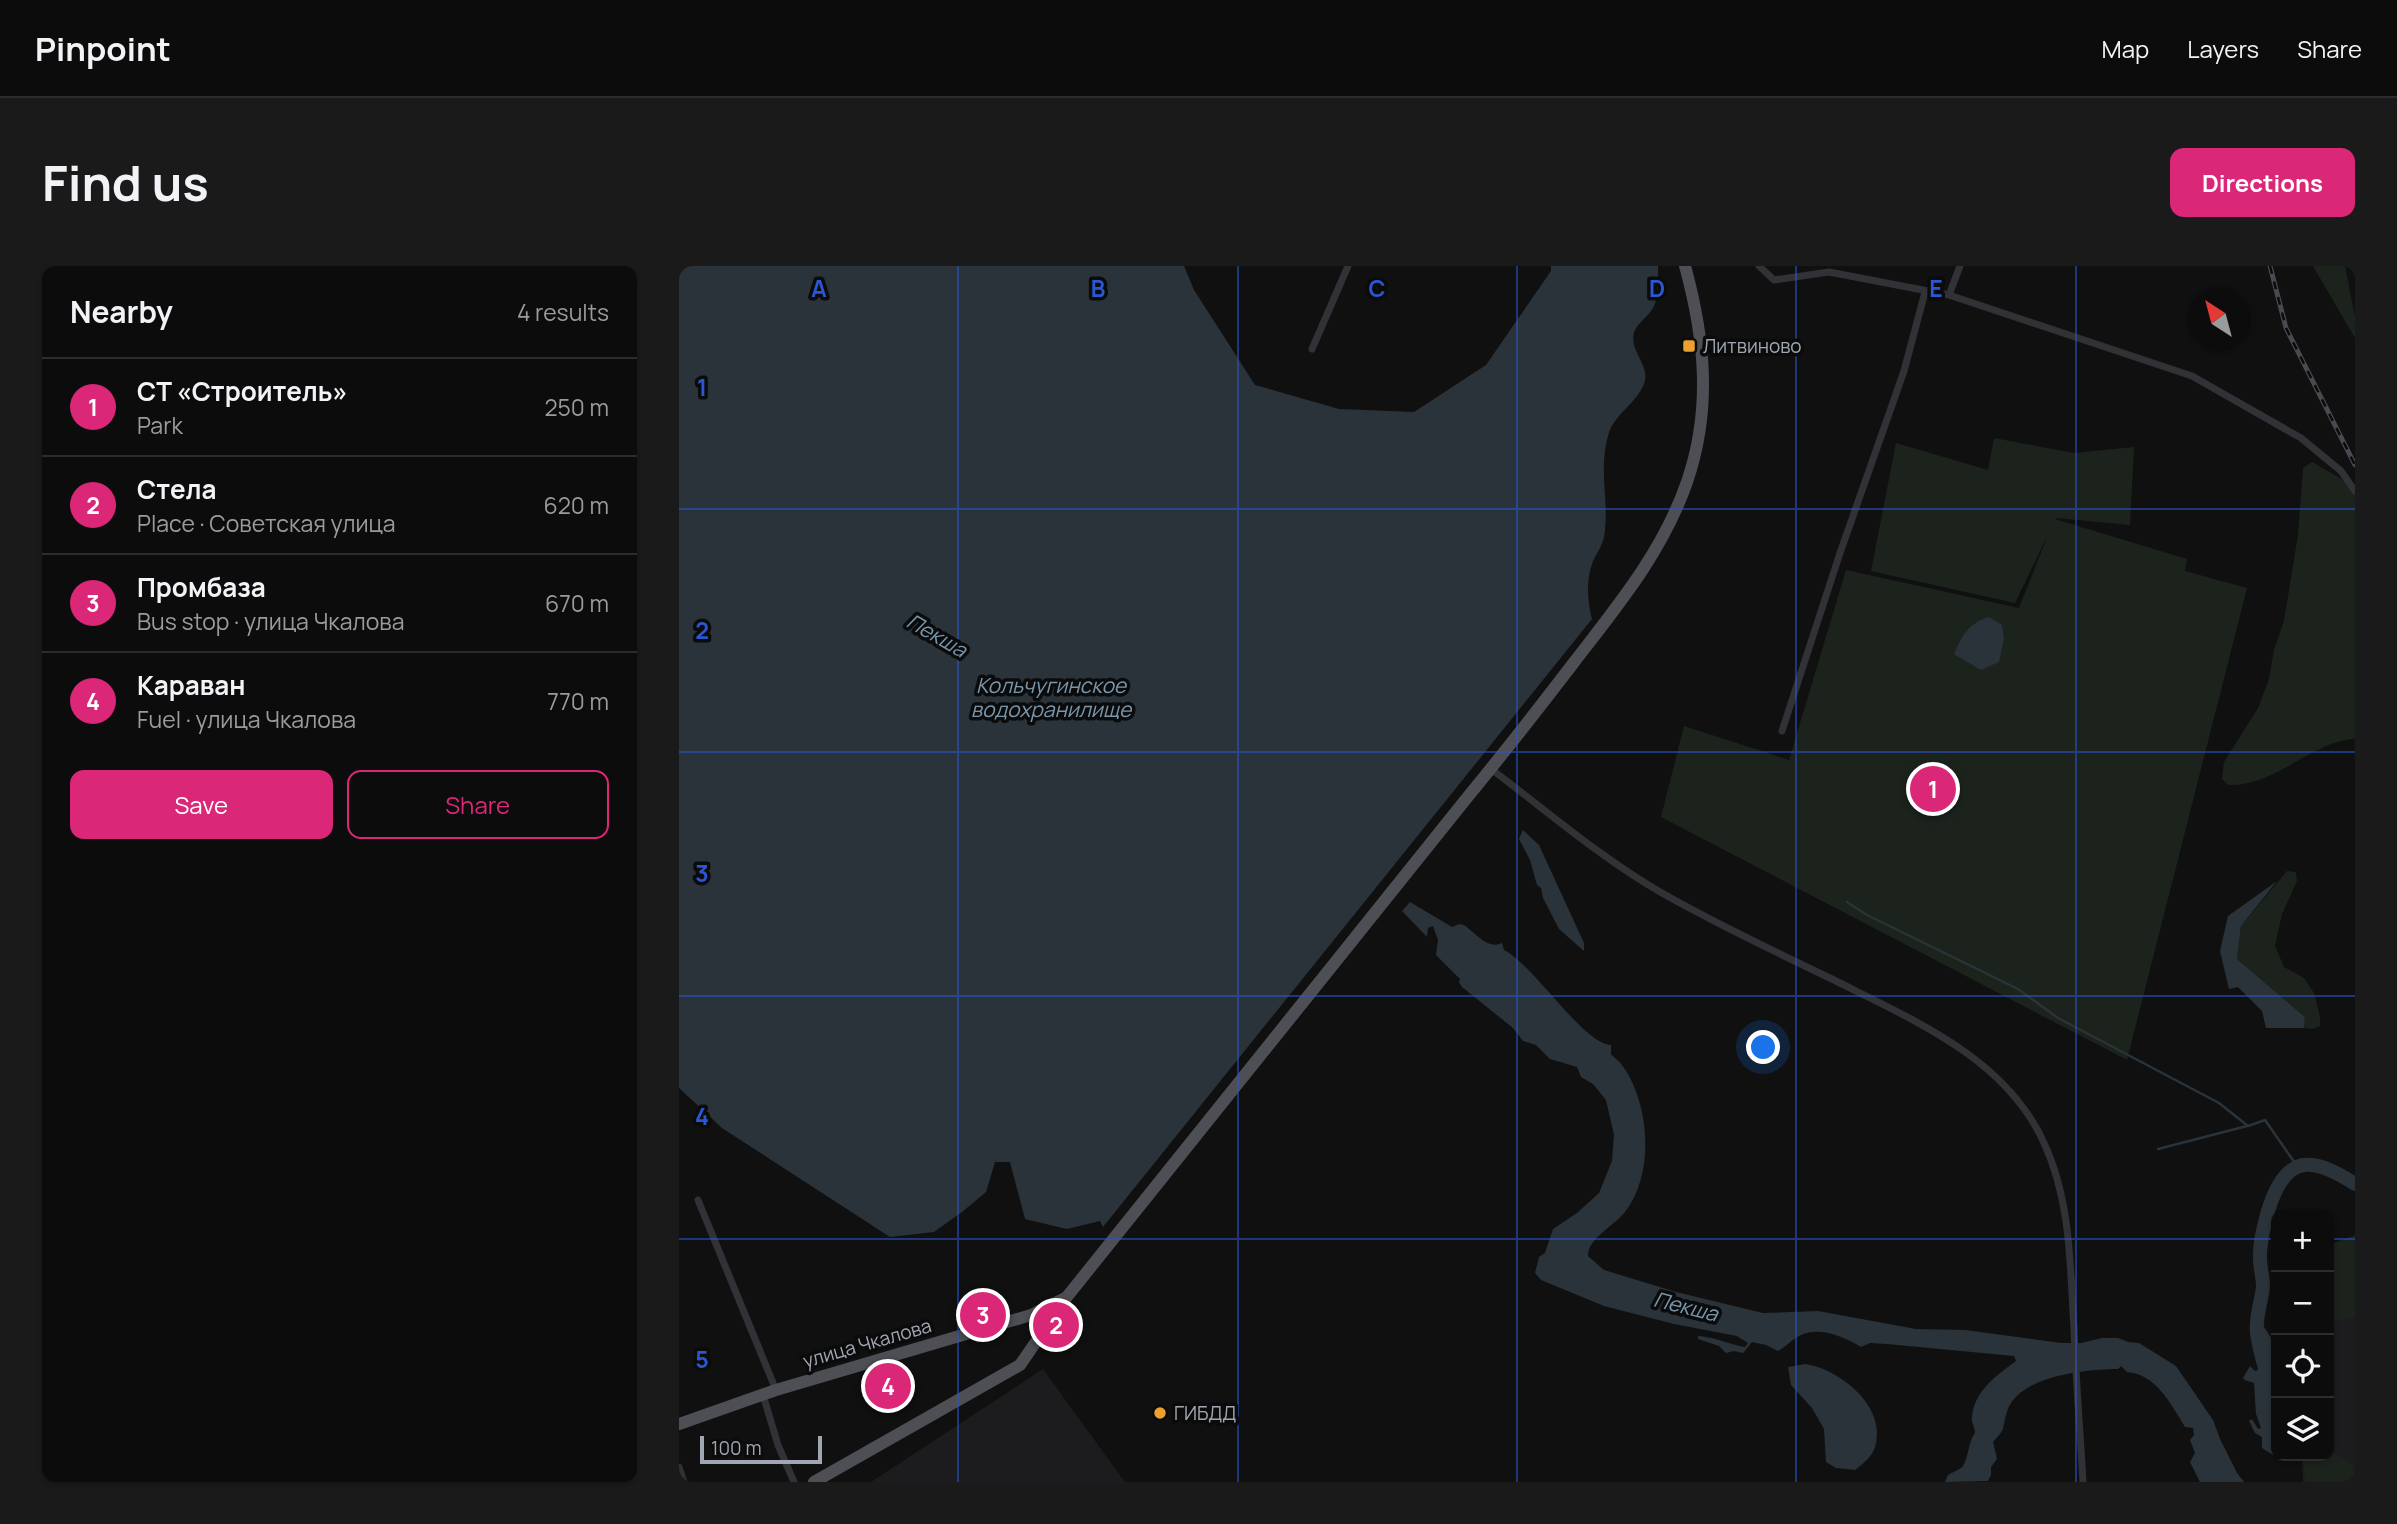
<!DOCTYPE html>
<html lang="en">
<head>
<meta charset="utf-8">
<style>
  body { margin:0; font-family:Manrope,sans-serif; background:#1a1a1b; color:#f1f3f6 }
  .controls { position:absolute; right:21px; bottom:21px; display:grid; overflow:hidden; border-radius:14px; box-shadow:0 2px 5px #0004 }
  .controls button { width:63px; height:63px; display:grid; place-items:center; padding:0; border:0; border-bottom:2px solid #2c2c2e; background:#0c0c0d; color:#f1f3f6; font:35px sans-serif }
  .compass { position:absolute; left:1508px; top:21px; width:63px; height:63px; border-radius:50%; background:#0c0c0d; box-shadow:0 2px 5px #0004; rotate:324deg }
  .scale { position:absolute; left:21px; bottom:18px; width:122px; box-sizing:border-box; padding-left:7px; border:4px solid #a1a7b2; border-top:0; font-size:19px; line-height:24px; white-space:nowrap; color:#a1a7b2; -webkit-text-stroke:5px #0b0b0c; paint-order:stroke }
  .you { position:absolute; left:1085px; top:782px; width:24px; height:24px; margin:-18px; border:5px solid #fff; border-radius:50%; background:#1a73e8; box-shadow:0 0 0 10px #1a73e833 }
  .badge { display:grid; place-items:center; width:46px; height:46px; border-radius:50%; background:#db2777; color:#fff; font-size:23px; font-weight:700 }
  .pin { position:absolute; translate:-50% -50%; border:4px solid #fff; box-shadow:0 2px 7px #0006 }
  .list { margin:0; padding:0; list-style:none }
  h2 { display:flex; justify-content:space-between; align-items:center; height:91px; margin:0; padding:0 28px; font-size:30px }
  h2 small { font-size:23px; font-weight:400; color:#9a9b9d }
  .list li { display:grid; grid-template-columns:46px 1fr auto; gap:21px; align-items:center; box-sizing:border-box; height:98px; padding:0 28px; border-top:2px solid #2c2c2e }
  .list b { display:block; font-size:26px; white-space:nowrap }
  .list p { margin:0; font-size:23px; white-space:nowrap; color:#9a9b9d }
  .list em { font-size:23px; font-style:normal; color:#9a9b9d }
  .actions { display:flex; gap:14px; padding:21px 28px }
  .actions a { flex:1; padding:16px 0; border:2px solid #db2777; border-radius:14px; text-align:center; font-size:24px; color:#db2777 }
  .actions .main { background:#db2777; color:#fff }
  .icon { flex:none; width:38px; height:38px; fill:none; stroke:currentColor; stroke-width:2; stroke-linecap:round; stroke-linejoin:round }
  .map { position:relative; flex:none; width:1676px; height:1216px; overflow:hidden; border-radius:14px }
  header { display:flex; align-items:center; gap:42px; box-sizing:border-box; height:98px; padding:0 35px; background:#0c0c0d; border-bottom:2px solid #2c2c2e }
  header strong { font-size:33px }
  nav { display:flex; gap:38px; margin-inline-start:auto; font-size:24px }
  .intro { display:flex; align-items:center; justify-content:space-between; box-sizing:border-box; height:168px; padding:0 42px }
  h1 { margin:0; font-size:49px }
  .button { padding:18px 32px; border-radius:14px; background:#db2777; color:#fff; font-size:24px; font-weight:700 }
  main { display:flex; gap:42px; padding:0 42px }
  aside { flex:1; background:#0c0c0d; border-radius:14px; box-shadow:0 2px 5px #0004 }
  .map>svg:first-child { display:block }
</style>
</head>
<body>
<header>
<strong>Pinpoint</strong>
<nav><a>Map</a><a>Layers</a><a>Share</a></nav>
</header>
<div class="intro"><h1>Find us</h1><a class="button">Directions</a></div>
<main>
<aside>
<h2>Nearby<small>4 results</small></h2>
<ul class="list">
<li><span class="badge">1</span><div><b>СТ «Строитель»</b><p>Park</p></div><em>250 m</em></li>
<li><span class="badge">2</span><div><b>Стела</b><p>Place · Советская улица</p></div><em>620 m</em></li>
<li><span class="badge">3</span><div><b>Промбаза</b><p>Bus stop · улица Чкалова</p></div><em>670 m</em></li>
<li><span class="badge">4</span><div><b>Караван</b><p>Fuel · улица Чкалова</p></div><em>770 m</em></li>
</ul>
<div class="actions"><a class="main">Save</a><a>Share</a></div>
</aside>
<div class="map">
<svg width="1676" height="1216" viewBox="0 0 1676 1216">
  <rect width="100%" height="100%" fill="#101011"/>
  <g fill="#1c1c1e">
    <polygon points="1650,995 1676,999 1676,1216 1624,1216 1623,1190 1650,1190"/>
    <polygon points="364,1103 446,1216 192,1216"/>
  </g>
  <g fill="#1c231d">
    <polygon points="1634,0 1666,0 1676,51 1676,72"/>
    <polygon points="1315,172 1395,187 1455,181 1451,259 1377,252 1376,253 1508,293 1506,305 1568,322 1448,794 982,551 1005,460 1110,494 1167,304 1340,342 1369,269 1336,337 1192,305 1217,177 1309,204"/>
    <path d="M1633 196 1666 215 1676 229V472C1669 474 1661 475 1655 477 1618 490 1590 520 1549 519L1543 513 1545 496 1579 442 1590 413 1595 384 1605 355 1619 269 1624 202Z"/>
    <polygon points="1608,605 1617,606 1618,615 1603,648 1596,680 1605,701 1625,712 1635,727 1641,751 1641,760 1633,763 1625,762 1626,751 1558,693 1562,660"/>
    <polygon points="1676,969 1676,1051 1650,1057 1650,979"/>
    <path d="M1650 1185C1667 1194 1676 1194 1676 1216H1627L1623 1190H1650Z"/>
  </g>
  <g fill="#2a3339">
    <path d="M0 0H505L515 24 576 119 660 143 735 146 807 99 872 5V0H979C979 13 980 31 974 42 969 51 957 58 955 67 950 86 972 99 965 118 957 138 934 149 929 170 919 205 931 237 925 271 923 280 918 287 914 295 907 313 908 334 913 353L424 961 421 955 388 963 346 953 331 896H316L307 926 283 946 255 966 211 971 43 862 0 822Z"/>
    <path d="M1310 351 1323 359 1325 372 1320 396 1302 404 1275 388C1283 369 1290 357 1310 351Z"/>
    <polygon points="844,564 860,579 905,677 905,685 880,663 864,632 862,622 858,619 851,594 840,573"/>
    <polygon points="1598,615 1562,660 1558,693 1626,751 1625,762 1587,762 1583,745 1559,721 1550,723 1541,685 1549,650"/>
    <path d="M731 636 773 661 780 658 785 659C797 667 808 684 823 677L825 684C855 699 904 778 932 779V788C935 792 940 794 943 799 971 837 976 908 946 946 935 960 909 972 909 990L925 1004 997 1026 1084 1047 1139 1045 1237 1063 1286 1064 1382 1077H1402L1423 1072H1439L1449 1076 1460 1077 1497 1100 1534 1154 1541 1173 1558 1207 1565 1216H1521L1511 1196 1516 1187 1511 1174 1515 1169 1514 1162 1506 1161C1492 1138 1477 1108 1448 1106L1442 1100 1439 1103C1410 1103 1350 1109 1332 1137 1327 1144 1326 1155 1324 1163 1322 1168 1317 1172 1314 1176L1318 1193 1312 1201V1209L1309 1215 1266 1216 1269 1209C1273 1206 1281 1204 1284 1200 1290 1190 1289 1176 1296 1167 1296 1161 1292 1156 1293 1151 1295 1125 1318 1109 1337 1095L1335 1090 1208 1078 1191 1077 1182 1081C1166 1071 1141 1060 1122 1069 1113 1073 1107 1081 1099 1085L1087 1079 1073 1076 1064 1087 1055 1085 1047 1087 1040 1080 1019 1073V1070C1032 1070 1053 1079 1066 1081L1069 1077 1058 1070 995 1058 925 1040 862 1014 856 1007 860 991 866 987 874 963 898 947 920 927 933 895 935 869 927 834 914 818 902 811 898 801 871 793 857 779 844 775 834 762 783 721 780 716 781 713 757 689 759 674 754 660 749 662 748 671 723 645Z"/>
    <polygon points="1582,1051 1583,1058 1597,1079 1597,1189 1594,1189 1583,1182 1583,1171 1576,1167 1570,1155 1573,1153 1579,1163 1582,1162 1577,1148 1575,1117 1566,1114 1564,1112 1571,1100 1576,1105 1579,1104 1588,1090 1582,1081 1573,1074 1573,1052"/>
    <path d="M1127 1098C1161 1104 1206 1139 1197 1178 1194 1190 1185 1197 1176 1204L1157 1202 1147 1196 1145 1163 1133 1142 1112 1119 1109 1101Z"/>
  </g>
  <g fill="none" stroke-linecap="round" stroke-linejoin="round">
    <g stroke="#2a3339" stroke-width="2.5">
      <polyline points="1168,636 1188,649 1339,723 1379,752 1540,837 1569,860 1586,854 1618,900"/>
      <polyline points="1479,883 1568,860"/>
    </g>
    <path stroke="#2a3339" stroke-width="14" d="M1597 1140C1591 1117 1581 1091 1578 1067 1576 1050 1583 1035 1584 1020 1584 1011 1581 1002 1581 993 1580 977 1585 961 1589 945 1606 890 1630 888 1676 918"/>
    <g stroke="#313236" stroke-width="7">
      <polyline points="1080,0 1095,14 1150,6 1270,29 1513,110 1622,172 1662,205 1676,225"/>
      <polyline points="1270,29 1281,0"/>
      <polyline points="633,83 669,0"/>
      <polyline points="1103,465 1161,287 1225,105 1246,26"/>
      <path d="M812 503C868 545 922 592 983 627 1039 659 1099 687 1157 715 1234 754 1327 792 1365 877 1392 935 1391 1000 1395 1063 1397 1114 1401 1165 1404 1216"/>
      <polyline points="19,934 97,1124"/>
      <polyline points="84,1129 99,1179 115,1216"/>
      <polyline points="0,1201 5,1216"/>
    </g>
    <g stroke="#4d4f55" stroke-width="12">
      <polyline points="0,1158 97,1124 352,1049 386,1032"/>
      <path d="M135 1216 341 1099 387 1032C519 865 654 700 787 533 824 488 860 442 896 395 940 338 984 285 1008 216 1033 143 1026 73 1006 0"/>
    </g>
    <defs>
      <polyline id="rail" points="1591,0 1607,62 1676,199"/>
    </defs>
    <use href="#rail" stroke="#484a4f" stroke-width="5"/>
    <use href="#rail" stroke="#0b0b0c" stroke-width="2.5" stroke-dasharray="8" stroke-linecap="butt"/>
  </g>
  <path fill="none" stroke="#2a57d4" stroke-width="2" stroke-opacity="0.55" d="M279 0V1216M559 0V1216M838 0V1216M1117 0V1216M1397 0V1216M0 243H1676M0 486H1676M0 730H1676M0 973H1597M1650 973H1676"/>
  <g fill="#eca02d" stroke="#0b0b0c" stroke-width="2.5">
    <rect x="1003" y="73" width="14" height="14" rx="3.5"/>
    <circle cx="481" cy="1147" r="7"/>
  </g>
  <g text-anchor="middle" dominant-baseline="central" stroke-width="7" stroke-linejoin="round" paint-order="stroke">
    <g font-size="19" fill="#a1a7b2" stroke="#0b0b0c" text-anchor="start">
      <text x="1024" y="80">Литвиново</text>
      <text x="495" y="1147">ГИБДД</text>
    </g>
    <g font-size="19" fill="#a1a7b2" stroke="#0b0b0c">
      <text transform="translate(188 1077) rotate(-16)">улица Чкалова</text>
    </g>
    <g font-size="21" font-style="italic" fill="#7897ad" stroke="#0b0b0c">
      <text transform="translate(258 369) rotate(30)">Пекша</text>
      <text x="372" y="419">Кольчугинское<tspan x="372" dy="24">водохранилище</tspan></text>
      <text transform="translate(1007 1040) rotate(14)">Пекша</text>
    </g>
  </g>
  <g font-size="23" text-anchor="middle" font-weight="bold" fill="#2a57d4" stroke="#0b0b0c" stroke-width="7" stroke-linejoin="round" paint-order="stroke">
    <text x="140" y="31">A</text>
    <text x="419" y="31">B</text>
    <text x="698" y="31">C</text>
    <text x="978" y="31">D</text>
    <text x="1257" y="31">E</text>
    <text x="23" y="130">1</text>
    <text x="23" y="373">2</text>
    <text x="23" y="616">3</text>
    <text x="23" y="859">4</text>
    <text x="23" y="1102">5</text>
  </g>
</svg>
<div class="controls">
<button>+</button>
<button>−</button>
<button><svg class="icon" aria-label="locate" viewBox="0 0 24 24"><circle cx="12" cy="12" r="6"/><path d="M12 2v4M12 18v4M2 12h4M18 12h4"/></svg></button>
<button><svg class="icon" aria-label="layers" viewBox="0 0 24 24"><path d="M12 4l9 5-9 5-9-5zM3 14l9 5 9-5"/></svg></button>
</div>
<svg class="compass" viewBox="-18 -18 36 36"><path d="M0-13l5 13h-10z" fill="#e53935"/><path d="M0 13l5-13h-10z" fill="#9a9b9d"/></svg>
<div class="scale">100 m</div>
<div class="you"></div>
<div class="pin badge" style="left:1254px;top:523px">1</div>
<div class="pin badge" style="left:377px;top:1059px">2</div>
<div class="pin badge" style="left:304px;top:1049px">3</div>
<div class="pin badge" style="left:209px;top:1120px">4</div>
</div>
</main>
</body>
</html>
